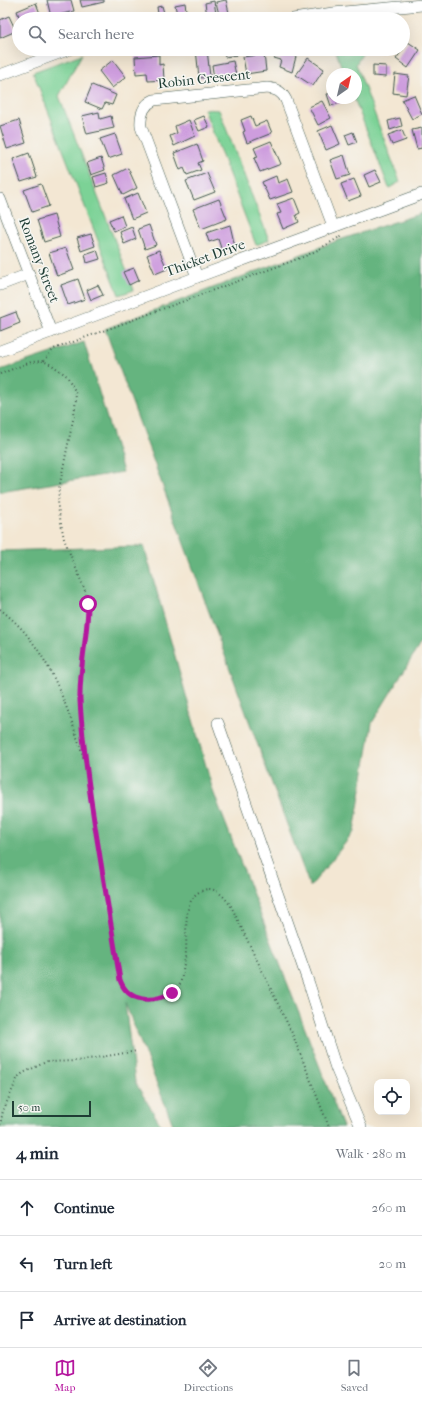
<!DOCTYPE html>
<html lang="en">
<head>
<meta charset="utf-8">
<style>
  body { margin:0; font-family:"IM FELL French Canon",serif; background:#f2f2f3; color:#1f2937 }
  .controls { position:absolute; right:12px; bottom:12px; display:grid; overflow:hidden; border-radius:8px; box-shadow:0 4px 16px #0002 }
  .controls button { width:36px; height:36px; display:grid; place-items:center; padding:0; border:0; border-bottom:1px solid #e0e1e3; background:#fff; color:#1f2937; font:20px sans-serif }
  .compass { position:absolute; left:326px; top:68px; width:36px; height:36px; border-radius:50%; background:#fff; box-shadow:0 4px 16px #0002; rotate:34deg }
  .scale { position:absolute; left:12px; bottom:10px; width:79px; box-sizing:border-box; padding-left:4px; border:2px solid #1f3d34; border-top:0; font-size:11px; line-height:14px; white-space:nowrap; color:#1f3d34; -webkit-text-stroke:3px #f6f6f2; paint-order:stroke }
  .stop { position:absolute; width:12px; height:12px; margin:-9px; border:3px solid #b5179e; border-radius:50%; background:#fff }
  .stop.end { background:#b5179e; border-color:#fff; box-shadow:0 1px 4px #0008 }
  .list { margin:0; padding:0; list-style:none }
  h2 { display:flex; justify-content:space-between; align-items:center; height:52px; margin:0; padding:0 16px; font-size:17px }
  h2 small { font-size:13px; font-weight:400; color:#747a83 }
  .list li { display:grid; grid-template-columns:26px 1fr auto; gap:12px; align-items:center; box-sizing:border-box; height:56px; padding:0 16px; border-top:1px solid #e0e1e3 }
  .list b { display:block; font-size:15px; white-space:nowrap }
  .list em { font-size:13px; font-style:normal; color:#747a83 }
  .icon { flex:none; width:22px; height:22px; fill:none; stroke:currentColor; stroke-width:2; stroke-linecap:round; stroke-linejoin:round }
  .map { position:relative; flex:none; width:422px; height:1127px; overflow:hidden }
  .search { position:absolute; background:#fff; box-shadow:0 4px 16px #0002; left:12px; right:12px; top:12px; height:44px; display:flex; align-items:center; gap:10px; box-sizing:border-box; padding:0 14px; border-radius:22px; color:#747a83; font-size:15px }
  .sheet { height:220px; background:#fff }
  nav { display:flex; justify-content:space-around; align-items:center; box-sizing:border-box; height:56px; border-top:1px solid #e0e1e3; background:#fff; font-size:11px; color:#747a83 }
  nav a { display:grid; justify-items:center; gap:2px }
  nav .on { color:#b5179e }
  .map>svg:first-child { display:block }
</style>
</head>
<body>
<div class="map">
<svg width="422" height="1127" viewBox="0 0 422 1127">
  <rect width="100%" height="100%" fill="#f6f6f2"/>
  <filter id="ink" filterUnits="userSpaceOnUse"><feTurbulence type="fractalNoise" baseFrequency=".025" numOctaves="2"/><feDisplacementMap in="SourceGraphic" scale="8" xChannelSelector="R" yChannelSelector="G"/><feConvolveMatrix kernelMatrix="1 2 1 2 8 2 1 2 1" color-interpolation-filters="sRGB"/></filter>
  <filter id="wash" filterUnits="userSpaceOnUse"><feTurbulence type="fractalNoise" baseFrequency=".012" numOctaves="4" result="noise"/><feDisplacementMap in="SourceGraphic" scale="16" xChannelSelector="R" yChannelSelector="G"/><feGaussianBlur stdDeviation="0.9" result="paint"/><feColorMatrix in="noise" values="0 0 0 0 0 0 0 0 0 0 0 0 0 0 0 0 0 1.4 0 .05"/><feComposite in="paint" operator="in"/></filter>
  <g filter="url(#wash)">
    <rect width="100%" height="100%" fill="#f3e7d3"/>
    <g fill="#7cd296" stroke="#4e8865">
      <polygon points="335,49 365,49 356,64 400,182 389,188 354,98 356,98 356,74 344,74"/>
      <polygon points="82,54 59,96 134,290 119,295 33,72"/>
      <polygon points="204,109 219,110 269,240 256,245"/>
    </g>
    <g fill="#65b47f" stroke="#42785a">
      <polygon points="422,213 422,641 372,723 354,832 310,887 105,329 336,241"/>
      <polygon points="84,342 123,472 0,492 0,370"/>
      <polygon points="144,546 213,791 343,1127 174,1127 125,1003 135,1082 162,1127 0,1127 0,551"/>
    </g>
    <g id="blocks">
      <g fill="#ce9dde">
        <polygon points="47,0 71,0 74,11 51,17"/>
        <polygon points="80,0 104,0 104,2 82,7"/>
        <polygon points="226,0 229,13 219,15 216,2"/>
        <polygon points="214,1 216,14 207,16 205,3"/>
        <polygon points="36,3 42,19 20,19 17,11"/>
        <polygon points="185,3 187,17 178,19 175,5"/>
        <polygon points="162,6 164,13 158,14 157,7"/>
        <polygon points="9,16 16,31 0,38 0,20"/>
        <polygon points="408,42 420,50 408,68 396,59"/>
        <polygon points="196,49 207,49 210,77 199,78"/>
        <polygon points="224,49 236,49 237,55 225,57"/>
        <polygon points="277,49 298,49 292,72 279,67 281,60 274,58"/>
        <polygon points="264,54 266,71 246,74 243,57"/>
        <polygon points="159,55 159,65 163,64 164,80 148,81 147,73 136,74 135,57"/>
        <polygon points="308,58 324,69 313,86 296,75"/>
        <polygon points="113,60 126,77 112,88 99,71"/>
        <polygon points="233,61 236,75 214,79 212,65"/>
        <polygon points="373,65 386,66 386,77 373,76"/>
        <polygon points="395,74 409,76 406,95 393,93"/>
        <polygon points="92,85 116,95 112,105 105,103 102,109 85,102"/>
        <polygon points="332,93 332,98 348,98 349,100 331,106 327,94"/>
        <polygon points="414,95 422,114 412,119 402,100"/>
        <polygon points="322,101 331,118 318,125 309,107"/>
        <polygon points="99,112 100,119 111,116 114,128 87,134 82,116"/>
        <polygon points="204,116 209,127 199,131 194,120"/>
        <polygon points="251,116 255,126 267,121 272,133 247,143 243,132 245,131 241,120"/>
        <polygon points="400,118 402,126 390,130 388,121"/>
        <polygon points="19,120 26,143 7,149 0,126"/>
        <polygon points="189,120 195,136 174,146 170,136 177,133 175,126"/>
        <polygon points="332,125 340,144 326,150 318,131"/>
        <polygon points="422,128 422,148 417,149 412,130"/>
        <polygon points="402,130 406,140 392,145 388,135"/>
        <polygon points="353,132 357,142 349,145 345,135"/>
        <polygon points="115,134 122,154 108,159 100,139"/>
        <polygon points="271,141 281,164 260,172 254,158 258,157 254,148"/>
        <polygon points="197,144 203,161 198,163 201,170 187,175 184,168 180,170 174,153"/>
        <polygon points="29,153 37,177 21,182 13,159"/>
        <polygon points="344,155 350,175 337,179 330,160"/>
        <polygon points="101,158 105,170 91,175 87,163"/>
        <polygon points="128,168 137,188 123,195 114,175"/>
        <polygon points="375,170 381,182 369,187 364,175"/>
        <polygon points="106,173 109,183 96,187 93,177"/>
        <polygon points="207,173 215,192 194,200 186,181"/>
        <polygon points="276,176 278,183 288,179 293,192 270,200 262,182"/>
        <polygon points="354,179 361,196 348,201 341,184"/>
        <polygon points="41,184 49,206 32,212 24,190"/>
        <polygon points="138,193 146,213 132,219 124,199"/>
        <polygon points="294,198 300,213 296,215 299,222 283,229 277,214 281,213 277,204"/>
        <polygon points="219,199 227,219 201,229 193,209"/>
        <polygon points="54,215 60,237 44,242 37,220"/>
        <polygon points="121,215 125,226 114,231 109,220"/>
        <polygon points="149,225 156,245 145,249 138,229"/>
        <polygon points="230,225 235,247 222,251 218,239 209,242 206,233"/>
        <polygon points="132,227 136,239 124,244 120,232"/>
        <polygon points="91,234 95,246 81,251 77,238"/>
        <polygon points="66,248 74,270 57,276 49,253"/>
        <polygon points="97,250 100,259 87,263 85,254"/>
        <polygon points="159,250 167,269 155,274 147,255"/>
        <polygon points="134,268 139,280 129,285 123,272"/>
        <polygon points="78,279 85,299 68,305 61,285"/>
        <polygon points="98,285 103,295 91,300 87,290"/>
        <polygon points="16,312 20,323 0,331 0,318"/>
      </g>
    </g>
  </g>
  <g filter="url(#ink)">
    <use href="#blocks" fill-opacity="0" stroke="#3f564c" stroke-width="1"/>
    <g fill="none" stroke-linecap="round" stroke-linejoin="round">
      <defs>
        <g id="minor">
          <polyline points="293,19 333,13 422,5"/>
          <polyline points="0,75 70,49"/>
          <polyline points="0,199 51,332"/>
          <path d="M197 277 141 127C140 115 143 105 154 100L267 88C277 89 282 92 286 100L333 226"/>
          <polyline points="0,285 29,274"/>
          <polyline points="0,351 197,277 422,194"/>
          <polyline points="218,723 309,984 336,1068 361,1127"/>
        </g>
      </defs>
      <use href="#minor" stroke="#3f564c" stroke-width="12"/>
      <g stroke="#3f564c" stroke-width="2" stroke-dasharray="1 3" stroke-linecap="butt">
        <polyline points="44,361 51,352 54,349 303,257 316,251 343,235"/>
        <path d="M0 374 31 362 43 361 52 365 67 376 75 391 76 399 74 415 59 488 58 507 64 539 88 598V613L81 670 80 699 84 746 89 788 120 980C124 992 132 998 145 1000 155 1001 172 997 178 988 181 983 182 976 183 970 184 964 185 958 186 952 187 938 184 913 191 901 194 894 201 890 208 889 217 888 226 899 231 906L292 1033 329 1127"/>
        <path d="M0 609C11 618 22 628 30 639 57 674 71 718 84 759"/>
        <polyline points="0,1125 3,1111 18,1077 23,1073 46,1062 77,1061 137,1051"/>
      </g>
      <use href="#minor" stroke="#fff" stroke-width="11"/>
    </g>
  </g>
  <g fill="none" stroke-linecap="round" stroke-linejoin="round" filter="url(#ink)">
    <path stroke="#b5179e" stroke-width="5" d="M88 604C88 636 79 668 80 701 83 749 90 797 98 845 105 890 113 935 120 980 129 1004 153 1002 172 993"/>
  </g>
  <g text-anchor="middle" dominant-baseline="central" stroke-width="3" stroke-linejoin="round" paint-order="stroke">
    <g font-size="14" fill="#1f3d34" stroke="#f6f6f2">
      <text transform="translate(204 79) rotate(-6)">Robin Crescent</text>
      <text transform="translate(205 258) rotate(-20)">Thicket Drive</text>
      <text transform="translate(39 260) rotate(69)">Romany Street</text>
    </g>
  </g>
</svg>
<div class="controls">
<button><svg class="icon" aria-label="locate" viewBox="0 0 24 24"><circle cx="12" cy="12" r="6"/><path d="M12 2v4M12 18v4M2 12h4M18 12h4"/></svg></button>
</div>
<svg class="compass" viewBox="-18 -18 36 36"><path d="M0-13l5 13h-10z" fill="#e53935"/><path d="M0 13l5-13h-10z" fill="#747a83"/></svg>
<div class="scale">50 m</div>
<div class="stop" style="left:88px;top:604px"></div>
<div class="stop end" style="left:172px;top:993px"></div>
<div class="search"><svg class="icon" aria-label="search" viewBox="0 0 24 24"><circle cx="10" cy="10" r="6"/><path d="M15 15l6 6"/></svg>Search here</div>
</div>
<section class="sheet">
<h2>4 min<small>Walk · 280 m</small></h2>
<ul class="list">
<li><svg class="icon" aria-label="ahead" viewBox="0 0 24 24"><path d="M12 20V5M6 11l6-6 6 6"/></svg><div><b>Continue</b></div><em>260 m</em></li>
<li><svg class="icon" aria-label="left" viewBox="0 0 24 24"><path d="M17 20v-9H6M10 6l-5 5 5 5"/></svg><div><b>Turn left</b></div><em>20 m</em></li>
<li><svg class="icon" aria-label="arrive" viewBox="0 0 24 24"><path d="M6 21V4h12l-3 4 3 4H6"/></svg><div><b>Arrive at destination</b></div></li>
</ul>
</section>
<nav>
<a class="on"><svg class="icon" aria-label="map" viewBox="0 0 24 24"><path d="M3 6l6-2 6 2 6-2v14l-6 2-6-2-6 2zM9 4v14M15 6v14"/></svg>Map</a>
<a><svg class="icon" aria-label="directions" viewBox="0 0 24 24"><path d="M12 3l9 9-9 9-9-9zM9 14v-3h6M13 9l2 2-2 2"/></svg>Directions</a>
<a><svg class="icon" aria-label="saved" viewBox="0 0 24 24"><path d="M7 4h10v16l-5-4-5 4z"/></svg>Saved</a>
</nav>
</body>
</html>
